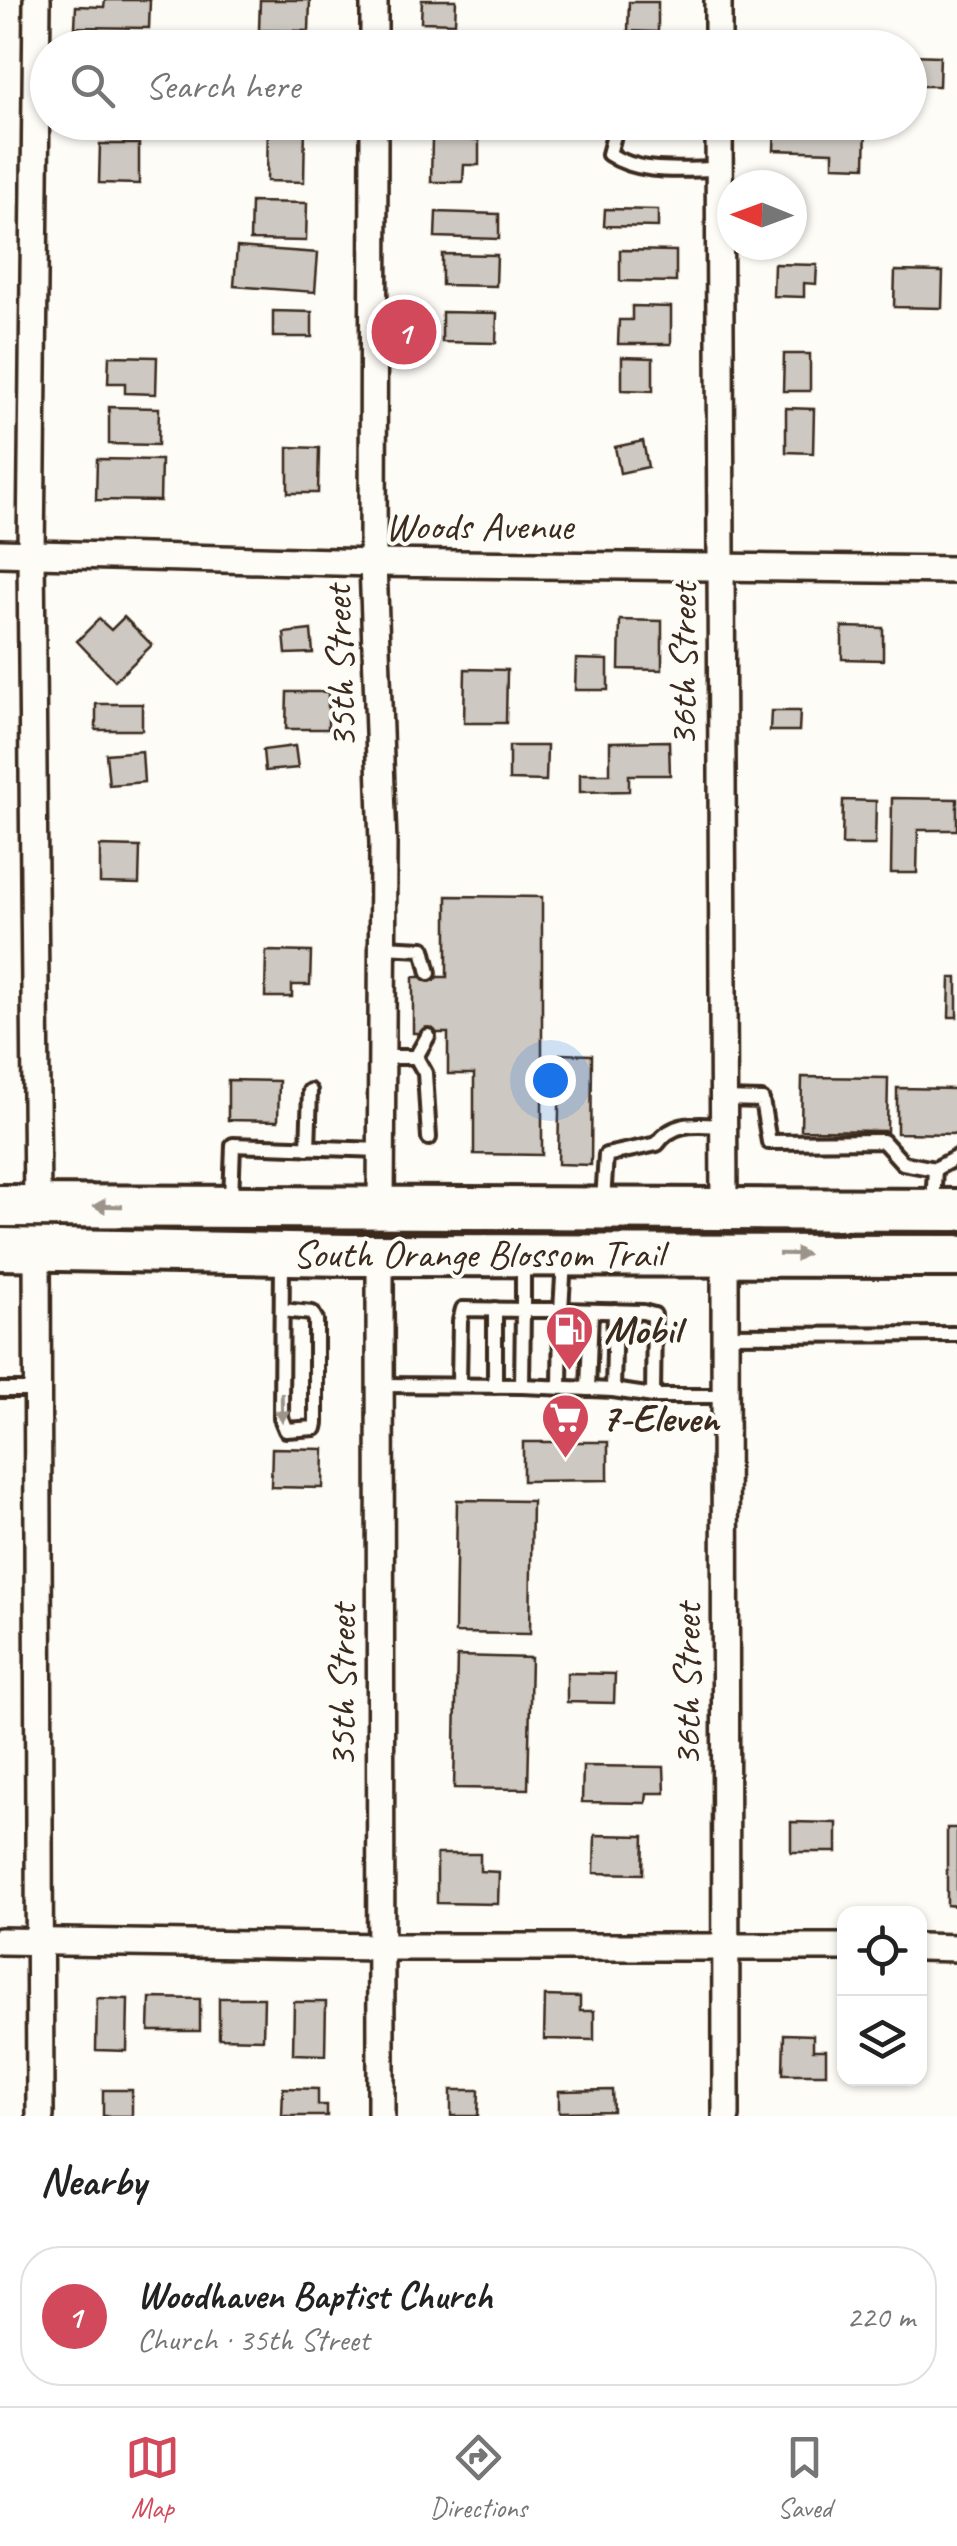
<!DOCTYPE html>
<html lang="en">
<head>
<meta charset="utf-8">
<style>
  body { margin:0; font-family:Caveat,sans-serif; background:#f2f2f2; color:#222 }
  .controls { position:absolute; right:30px; bottom:30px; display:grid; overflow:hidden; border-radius:20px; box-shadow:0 2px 8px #0004 }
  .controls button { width:90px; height:90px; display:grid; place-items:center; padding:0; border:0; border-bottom:2px solid #e0e0e0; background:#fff; color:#222; font:50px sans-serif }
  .compass { position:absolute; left:717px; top:170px; width:90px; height:90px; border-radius:50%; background:#fff; box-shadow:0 2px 8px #0004; rotate:271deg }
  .you { position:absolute; left:550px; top:1080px; width:35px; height:35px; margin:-25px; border:8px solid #fff; border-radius:50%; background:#1a73e8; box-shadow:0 0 0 15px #1a73e833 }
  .badge { display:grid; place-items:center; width:65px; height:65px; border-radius:50%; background:#d1495b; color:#fff; font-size:32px; font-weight:700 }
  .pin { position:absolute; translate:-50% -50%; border:5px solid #fff; box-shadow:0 2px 10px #0006 }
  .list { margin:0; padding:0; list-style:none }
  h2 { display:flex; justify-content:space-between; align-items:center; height:130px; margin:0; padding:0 40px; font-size:42px }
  h2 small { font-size:32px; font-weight:400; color:#767676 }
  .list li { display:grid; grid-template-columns:65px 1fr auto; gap:30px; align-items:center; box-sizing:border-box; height:140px; margin:0 20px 20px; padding:0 20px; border:2px solid #e0e0e0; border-radius:40px }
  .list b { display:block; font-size:38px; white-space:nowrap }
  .list p { margin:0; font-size:32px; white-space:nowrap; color:#767676 }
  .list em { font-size:32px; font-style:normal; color:#767676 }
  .icon { flex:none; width:55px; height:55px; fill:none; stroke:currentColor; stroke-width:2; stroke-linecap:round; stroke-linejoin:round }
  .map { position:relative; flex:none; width:957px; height:2116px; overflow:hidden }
  .search { position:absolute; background:#fff; box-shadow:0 2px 8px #0004; left:30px; right:30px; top:30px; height:110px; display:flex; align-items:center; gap:25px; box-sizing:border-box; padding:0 35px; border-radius:55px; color:#767676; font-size:38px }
  .sheet { height:290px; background:#fff }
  nav { display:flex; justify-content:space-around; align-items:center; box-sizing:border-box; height:140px; border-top:2px solid #e0e0e0; background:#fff; font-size:28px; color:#767676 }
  nav a { display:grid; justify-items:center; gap:5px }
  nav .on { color:#d1495b }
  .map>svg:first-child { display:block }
</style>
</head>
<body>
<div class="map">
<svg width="957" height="2116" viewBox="0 0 957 2116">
  <rect width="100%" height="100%" fill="#fdfcf7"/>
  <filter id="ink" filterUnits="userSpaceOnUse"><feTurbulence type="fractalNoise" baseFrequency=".01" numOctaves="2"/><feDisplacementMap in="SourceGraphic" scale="20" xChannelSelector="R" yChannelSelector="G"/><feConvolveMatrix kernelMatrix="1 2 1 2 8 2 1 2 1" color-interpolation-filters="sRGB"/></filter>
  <g filter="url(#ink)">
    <g fill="#cdc8c2" stroke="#3b2a1e" stroke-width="2.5">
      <polygon points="105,0 150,0 149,28 75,27 76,6 104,7"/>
      <polygon points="260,0 310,0 309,31 259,30"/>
      <polygon points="422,0 456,0 455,23 421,22"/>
      <polygon points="629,2 658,2 658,32 628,31"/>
      <polygon points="87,40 136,41 136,48 87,48"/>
      <polygon points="910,55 940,56 939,86 910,86"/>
      <polygon points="101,122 145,122 145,134 100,133"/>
      <polygon points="268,122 305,122 304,182 267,181"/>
      <polygon points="775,122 866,122 865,167 833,166 833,152 774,150"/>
      <polygon points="432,139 479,140 479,165 464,165 463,182 431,182"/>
      <polygon points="100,144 139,144 139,184 99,183"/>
      <polygon points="251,202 307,203 306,241 250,240"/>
      <polygon points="605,209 658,210 658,227 604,226"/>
      <polygon points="436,212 499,214 499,239 435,237"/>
      <polygon points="237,247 318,253 315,292 234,286"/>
      <polygon points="620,250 676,251 676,282 620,281"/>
      <polygon points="442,254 497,255 496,286 442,285"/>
      <polygon points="774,264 817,265 816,284 804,283 804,297 773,296"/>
      <polygon points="895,271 943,272 942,308 894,307"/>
      <polygon points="632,306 671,307 671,344 618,344 619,320 632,320"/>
      <polygon points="273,311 312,312 312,337 273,337"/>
      <polygon points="442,312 497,313 496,343 442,342"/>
      <polygon points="784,354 810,354 810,391 783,391"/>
      <polygon points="109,356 157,357 156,394 125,393 125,383 108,383"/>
      <polygon points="622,357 653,358 653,391 622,390"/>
      <polygon points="109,407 159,408 158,445 109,444"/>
      <polygon points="786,408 814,409 813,453 786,452"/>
      <polygon points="643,441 648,467 620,473 615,447"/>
      <polygon points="288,447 319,448 318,493 288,493"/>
      <polygon points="97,459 161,460 160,501 96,500"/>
      <polygon points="124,617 152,645 115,681 77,641 99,619 111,630"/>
      <polygon points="620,620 662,621 662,670 619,669"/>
      <polygon points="842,627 883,628 883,660 842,659"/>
      <polygon points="311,630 313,653 286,654 284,633"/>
      <polygon points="576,659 608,660 608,690 575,690"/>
      <polygon points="465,669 507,670 506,723 464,723"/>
      <polygon points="287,692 328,692 328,729 286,729"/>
      <rect x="96" y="704" width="46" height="26"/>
      <polygon points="771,711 800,711 799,731 770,731"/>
      <polygon points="669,741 670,775 629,775 629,791 580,792 580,774 610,774 610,742"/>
      <polygon points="295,746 298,768 265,771 263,750"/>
      <polygon points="509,746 547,746 546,781 509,780"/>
      <polygon points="142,751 144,782 109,785 106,754"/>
      <polygon points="892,798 957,799 957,830 918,830 917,873 891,873"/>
      <polygon points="843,800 876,801 875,845 842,845"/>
      <polygon points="100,846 140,847 139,884 100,883"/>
      <polygon points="447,896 542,897 542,1155 474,1154 474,1074 448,1074 448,1033 413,1033 413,977 447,977"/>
      <polygon points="266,951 311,952 310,985 292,985 292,997 265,997"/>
      <polygon points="950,978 957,978 957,1017 949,1017"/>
      <polygon points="560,1054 592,1055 591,1165 558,1164"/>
      <polygon points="802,1077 888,1078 887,1131 801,1130"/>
      <polygon points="228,1080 279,1081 278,1121 228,1120"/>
      <polygon points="897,1088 957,1089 957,1134 897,1133"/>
      <polygon points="523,1442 608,1442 608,1480 523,1481"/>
      <polygon points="272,1448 324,1449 323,1488 271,1487"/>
      <polygon points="457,1500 532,1501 530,1634 455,1633"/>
      <polygon points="457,1656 531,1658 528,1789 454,1788"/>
      <polygon points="567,1673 615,1674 614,1703 567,1702"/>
      <polygon points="583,1766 664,1767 665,1793 647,1793 646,1803 582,1802"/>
      <polygon points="791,1822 837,1823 837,1852 791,1852"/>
      <polygon points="947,1828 957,1828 957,1906 947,1905"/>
      <polygon points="595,1835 644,1836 643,1874 594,1873"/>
      <polygon points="437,1854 480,1854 480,1871 499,1872 498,1904 437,1903"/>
      <polygon points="545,1996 580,1997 580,2011 594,2011 594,2040 544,2039"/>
      <polygon points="97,1998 128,1999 127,2051 96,2050"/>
      <polygon points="150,1998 200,1999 200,2031 149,2031"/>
      <polygon points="219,1998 264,1998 263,2039 219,2038"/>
      <polygon points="294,2002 326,2002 325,2055 293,2054"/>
      <polygon points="784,2034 813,2035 813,2050 826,2050 826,2074 783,2074"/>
      <polygon points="283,2088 318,2089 318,2105 327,2105 327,2116 282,2116"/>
      <rect x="103" y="2090" width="29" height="26"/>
      <polygon points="451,2090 479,2090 478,2116 451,2116"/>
      <polygon points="612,2090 613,2111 559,2112 559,2091"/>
    </g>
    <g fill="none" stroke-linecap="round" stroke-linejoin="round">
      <defs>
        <g id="service">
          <path d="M624 122 617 124 609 154C640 175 682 169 719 169"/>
          <polyline points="383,947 423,949 429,973"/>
          <polyline points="382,1057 416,1057 425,1073 429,1138"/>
          <polyline points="416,1057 428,1036"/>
          <polyline points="724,1099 762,1100 769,1142 883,1141 903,1163 935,1169"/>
          <polyline points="308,1148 310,1091"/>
          <polyline points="231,1200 233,1145 381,1150"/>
          <path d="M603 1201 606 1155 657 1144C674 1120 697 1125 724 1126"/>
          <polyline points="933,1205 935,1169 957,1157"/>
          <polyline points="523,1262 523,1310 561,1310 564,1261"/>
          <polyline points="282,1310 312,1313 316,1320 316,1423 315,1428 286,1430 281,1418 282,1257"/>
          <polyline points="724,1335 957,1334"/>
          <polyline points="380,1385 522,1386 613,1390 653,1396 724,1396"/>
          <polyline points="459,1385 460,1321 463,1309 523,1310 522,1386"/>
          <polyline points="495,1386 495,1309"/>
          <polyline points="560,1387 561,1310 643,1312 654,1315 653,1396"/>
          <polyline points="588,1389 591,1311"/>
          <polyline points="0,1390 38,1390"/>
          <polyline points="613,1390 615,1311"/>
        </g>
        <g id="minor">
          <polyline points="37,0 31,553 37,1206"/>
          <polyline points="718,0 718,48"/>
          <polyline points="374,48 374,0"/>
          <polyline points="374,122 373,563 383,844 381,1209"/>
          <polyline points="719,122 724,1208"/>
          <polyline points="0,553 373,563 957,570"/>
          <polyline points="37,1250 40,2116"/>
          <polyline points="725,1254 726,2116"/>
          <polyline points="380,1256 381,2116"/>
          <polyline points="0,1941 379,1947 844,1947"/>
          <polyline points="920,1947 957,1948"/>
        </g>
        <g id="primary">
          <polyline points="0,1206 957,1210"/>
          <polyline points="0,1249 349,1255 957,1256"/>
        </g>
      </defs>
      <use href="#service" stroke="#3b2a1e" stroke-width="20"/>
      <use href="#minor" stroke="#3b2a1e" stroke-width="32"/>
      <use href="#primary" stroke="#3b2a1e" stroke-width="48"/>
      <use href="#service" stroke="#fdfcf7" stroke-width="12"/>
      <use href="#minor" stroke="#fdfcf7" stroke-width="25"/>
      <use href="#primary" stroke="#fdfcf7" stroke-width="40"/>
    </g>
    <defs><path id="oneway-solid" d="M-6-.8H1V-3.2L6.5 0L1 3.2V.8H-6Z" transform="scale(2.5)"/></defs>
    <g fill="#9c938a">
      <use href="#oneway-solid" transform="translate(108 1206) rotate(-179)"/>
      <use href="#oneway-solid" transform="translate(793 1254) rotate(1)"/>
      <use href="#oneway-solid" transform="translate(282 1408) rotate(89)"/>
    </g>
  </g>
  <defs>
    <symbol id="fuel-pin" viewBox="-11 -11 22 30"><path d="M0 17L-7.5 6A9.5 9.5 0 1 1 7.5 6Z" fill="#d1495b" stroke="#fdfcf7"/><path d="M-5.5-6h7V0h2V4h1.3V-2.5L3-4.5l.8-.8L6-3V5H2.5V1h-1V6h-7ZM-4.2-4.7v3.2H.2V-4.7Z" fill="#fff"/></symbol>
    <symbol id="supermarket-pin" viewBox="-11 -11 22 30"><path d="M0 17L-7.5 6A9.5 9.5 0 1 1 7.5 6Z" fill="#d1495b" stroke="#fdfcf7"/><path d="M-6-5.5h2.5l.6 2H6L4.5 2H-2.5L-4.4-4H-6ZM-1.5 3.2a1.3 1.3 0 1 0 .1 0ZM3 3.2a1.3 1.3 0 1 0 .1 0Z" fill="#fff"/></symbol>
  </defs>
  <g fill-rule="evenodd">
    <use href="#fuel-pin" x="542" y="1302" width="55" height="75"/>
    <use href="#supermarket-pin" x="538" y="1390" width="55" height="75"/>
  </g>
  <g text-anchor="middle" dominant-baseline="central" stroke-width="8" stroke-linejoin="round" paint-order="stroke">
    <g font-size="40" fill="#3b2a1e" stroke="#fdfcf7">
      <text x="479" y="526">Woods Avenue</text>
      <text transform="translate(683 665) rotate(-90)">36th Street</text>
      <text transform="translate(340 667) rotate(-92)">35th Street</text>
      <text x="478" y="1254">South Orange Blossom Trail</text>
      <text transform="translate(687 1685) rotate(-90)">36th Street</text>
      <text transform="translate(342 1686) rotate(-90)">35th Street</text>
    </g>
    <g font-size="40" font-weight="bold" fill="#3b2a1e" stroke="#fdfcf7" text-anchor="start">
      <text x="604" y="1330">Mobil</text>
      <text x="601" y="1418">7-Eleven</text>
    </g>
  </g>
</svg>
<div class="controls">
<button><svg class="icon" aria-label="locate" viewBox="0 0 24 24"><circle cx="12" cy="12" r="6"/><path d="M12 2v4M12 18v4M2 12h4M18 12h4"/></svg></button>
<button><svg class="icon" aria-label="layers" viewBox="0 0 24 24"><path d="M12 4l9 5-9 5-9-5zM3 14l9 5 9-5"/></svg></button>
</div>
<svg class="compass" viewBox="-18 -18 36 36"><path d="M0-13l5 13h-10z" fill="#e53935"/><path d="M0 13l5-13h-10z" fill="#767676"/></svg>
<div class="you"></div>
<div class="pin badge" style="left:404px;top:332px">1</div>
<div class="search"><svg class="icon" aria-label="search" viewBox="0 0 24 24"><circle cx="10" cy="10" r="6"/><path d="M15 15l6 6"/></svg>Search here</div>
</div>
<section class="sheet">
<h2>Nearby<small></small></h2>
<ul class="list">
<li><span class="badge">1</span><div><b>Woodhaven Baptist Church</b><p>Church · 35th Street</p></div><em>220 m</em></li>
</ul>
</section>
<nav>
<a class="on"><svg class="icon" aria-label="map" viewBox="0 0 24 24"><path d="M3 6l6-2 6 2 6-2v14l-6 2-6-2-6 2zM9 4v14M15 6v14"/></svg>Map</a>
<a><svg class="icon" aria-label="directions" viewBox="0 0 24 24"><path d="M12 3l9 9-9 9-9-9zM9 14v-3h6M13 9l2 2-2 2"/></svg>Directions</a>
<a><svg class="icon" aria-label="saved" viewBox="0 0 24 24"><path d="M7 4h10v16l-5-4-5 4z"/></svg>Saved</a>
</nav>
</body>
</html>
